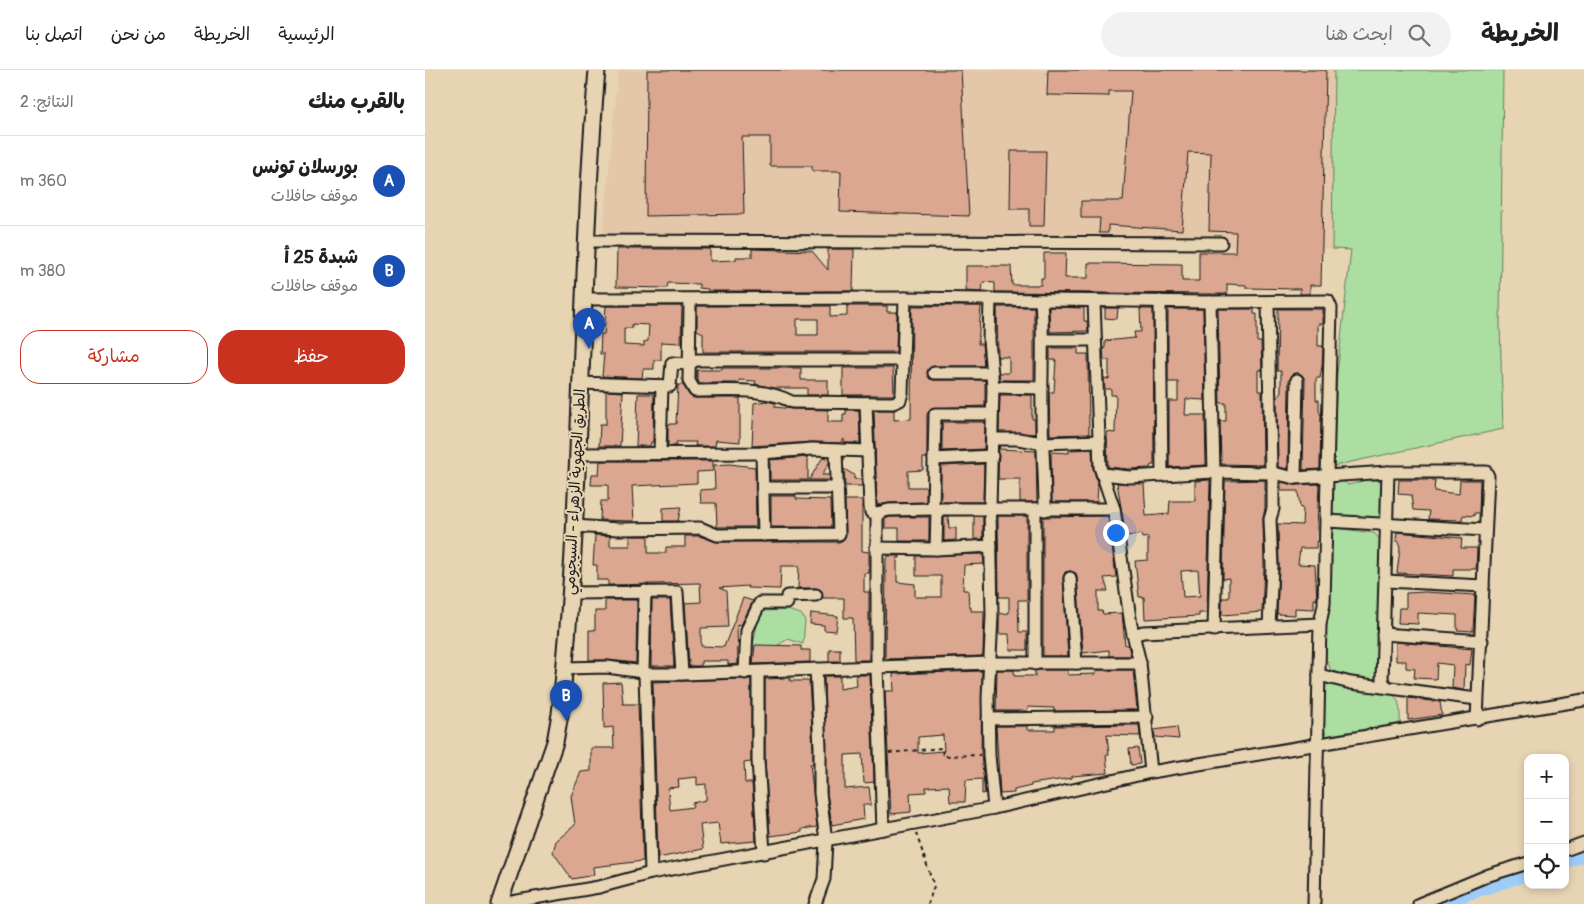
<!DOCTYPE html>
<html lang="ar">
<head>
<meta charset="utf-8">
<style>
  body { margin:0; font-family:Pangolin,"Playpen Sans Arabic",sans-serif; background:#f2f2f2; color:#202124; direction:rtl }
  .controls { position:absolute; right:15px; bottom:15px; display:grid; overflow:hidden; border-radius:10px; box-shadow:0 2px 8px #0003 }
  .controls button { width:45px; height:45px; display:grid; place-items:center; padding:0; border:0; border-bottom:1px solid #e0e0e0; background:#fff; color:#202124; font:25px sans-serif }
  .you { position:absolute; left:690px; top:462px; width:18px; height:18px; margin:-12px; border:4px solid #fff; border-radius:50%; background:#1a73e8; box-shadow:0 0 0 8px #1a73e833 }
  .badge { display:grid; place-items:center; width:32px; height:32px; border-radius:50%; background:#c8321e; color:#fff; font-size:16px; font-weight:700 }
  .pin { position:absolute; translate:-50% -41px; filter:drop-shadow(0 1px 2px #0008) }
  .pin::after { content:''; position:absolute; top:26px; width:18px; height:15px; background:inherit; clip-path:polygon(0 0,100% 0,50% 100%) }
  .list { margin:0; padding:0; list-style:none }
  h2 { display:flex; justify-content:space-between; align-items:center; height:65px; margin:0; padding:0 20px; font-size:21px }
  h2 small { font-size:16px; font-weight:400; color:#757577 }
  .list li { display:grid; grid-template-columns:32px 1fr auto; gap:15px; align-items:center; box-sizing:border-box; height:90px; padding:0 20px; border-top:1px solid #e0e0e0 }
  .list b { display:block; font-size:19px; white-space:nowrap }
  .list p { margin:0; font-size:16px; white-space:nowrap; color:#757577 }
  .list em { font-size:16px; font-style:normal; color:#757577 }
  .actions { display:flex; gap:10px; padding:15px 20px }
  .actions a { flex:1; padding:11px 0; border:1px solid #c8321e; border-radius:20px; text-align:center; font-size:18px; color:#c8321e }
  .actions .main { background:#c8321e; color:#fff }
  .icon { flex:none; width:28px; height:28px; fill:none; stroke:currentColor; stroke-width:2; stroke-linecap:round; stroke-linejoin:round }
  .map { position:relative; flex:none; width:1159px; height:834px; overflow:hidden; direction:ltr }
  header { display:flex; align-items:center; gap:30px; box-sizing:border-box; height:70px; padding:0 25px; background:#fff; border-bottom:1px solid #e0e0e0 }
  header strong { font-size:24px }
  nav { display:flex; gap:28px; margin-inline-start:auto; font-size:18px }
  .search { width:350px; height:45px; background:#f2f2f2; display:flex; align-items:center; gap:12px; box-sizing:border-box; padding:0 18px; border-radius:28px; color:#757577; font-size:19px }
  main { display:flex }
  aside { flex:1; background:#fff }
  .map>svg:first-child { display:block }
</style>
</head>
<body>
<header>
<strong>الخريطة</strong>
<div class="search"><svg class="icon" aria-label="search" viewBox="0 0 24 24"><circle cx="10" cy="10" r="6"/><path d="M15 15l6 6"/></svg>ابحث هنا</div>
<nav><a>الرئيسية</a><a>الخريطة</a><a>من نحن</a><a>اتصل بنا</a></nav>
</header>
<main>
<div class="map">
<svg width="1159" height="834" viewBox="0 0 1159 834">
  <rect width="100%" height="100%" fill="#e7d4b2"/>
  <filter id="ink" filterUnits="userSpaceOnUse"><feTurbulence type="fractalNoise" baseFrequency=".02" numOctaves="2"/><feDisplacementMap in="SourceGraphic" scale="10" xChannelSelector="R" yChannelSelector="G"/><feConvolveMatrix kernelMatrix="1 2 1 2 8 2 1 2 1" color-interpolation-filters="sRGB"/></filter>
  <g filter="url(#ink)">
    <polygon fill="#e4c6a8" points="193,0 909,0 907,179 178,168"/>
    <g fill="#abdea0" stroke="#647d5e">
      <polygon points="909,0 1078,0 1075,254 1078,359 908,396 912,304 926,180 907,179"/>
      <polygon points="944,409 961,412 958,448 937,453 914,449 911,445 901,441 897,417 908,412 920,412 923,415"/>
      <polygon points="910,458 949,463 959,474 953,615 933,608 907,604 903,592 896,587 905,465"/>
      <polygon points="362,540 376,544 380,550 378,574 363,569 342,582 327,579 335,541"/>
      <path d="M901 609C917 612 965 617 972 629 976 636 975 648 975 657L902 669C896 652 894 626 901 609Z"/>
    </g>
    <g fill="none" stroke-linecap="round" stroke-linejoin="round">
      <g stroke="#9dccf9" stroke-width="11">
        <polyline points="1140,793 1159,786"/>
        <polyline points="1015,834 1103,805"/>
      </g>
    </g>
    <g fill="#dca791" stroke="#1c1c1c" fill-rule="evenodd">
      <polygon points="222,0 536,0 544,146 415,142 416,101 387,101 387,96 345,96 345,67 317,67 319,144 221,146"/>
      <polygon points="623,0 901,0 896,215 885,215 885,224 875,224 875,219 821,218 821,215 802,214 802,224 785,224 570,222 570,213 558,212 557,222 541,221 541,196 586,196 587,215 616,215 616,208 619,208 619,183 641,183 640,208 663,208 663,193 757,194 757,211 774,211 774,182 810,182 811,162 784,161 786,83 763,82 757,160 683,155 683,163 674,163 675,148 656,148 656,131 698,131 706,21 684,21 684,26 622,25"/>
      <polygon points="586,81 621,81 619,156 604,156 604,139 585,139"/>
      <polygon points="192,179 285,179 285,191 311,190 311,187 327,187 327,179 387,181 403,200 403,179 429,179 428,221 283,221 283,219 274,218 274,214 243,213 242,218 191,217"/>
      <path d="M181 236H257L256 273 236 272V290H229V299H218L217 308 177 306 179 284H175L176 264H179ZM207 254 224 255 223 271 219 272V276L199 275V258H207Z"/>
      <path d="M272 236H405V247L422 246V236H462V242H472L471 282H278V263L272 260ZM372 249H393V265H372Z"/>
      <polygon points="487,236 556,236 553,274 557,274 559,296 509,296 503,299 502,303 505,309 509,310 560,310 560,336 506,338 502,344 502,388 498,388 498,400 483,401 483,417 501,417 501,432 464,433 452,435 449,340 469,340 469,350 486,349"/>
      <polygon points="572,237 609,237 609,310 575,310 574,303 584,303 584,287 573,287"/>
      <polygon points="624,237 659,238 659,251 662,251 663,261 625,262"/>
      <polygon points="680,238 693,238 692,249 680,248"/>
      <polygon points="715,239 728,239 729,395 726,395 725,398 704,399 683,397 682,362 690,363 691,325 686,325 686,319 680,319 679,308 684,309 684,290 679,290 678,278 680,278 680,271 710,268 709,262 716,262"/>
      <polygon points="743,239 778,239 780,330 761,329 760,345 780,345 781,395 744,397 744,331 753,331 753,312 743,312"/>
      <polygon points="793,239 829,239 829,244 832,244 832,272 836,272 837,300 833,300 833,321 837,321 838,395 796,394 795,351 801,351 801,333 795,333"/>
      <polygon points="853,239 898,239 898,254 893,254 893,276 898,276 897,296 895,308 891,308 891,330 894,330 894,341 896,345 895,399 878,400 880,310 878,306 873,303 868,304 864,310 863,399 853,397 852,329 856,321 856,301 852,301"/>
      <polygon points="625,278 653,278 653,284 663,284 664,364 625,365 624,322 629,322 631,290 625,290"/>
      <polygon points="297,298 376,298 376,310 403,310 403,325 382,325 382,318 350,318 330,314 331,311 314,310 314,313 274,313 272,309 272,300 297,300"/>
      <polygon points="418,298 468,298 469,325 418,325"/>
      <polygon points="253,315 258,315 264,325 270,328 315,328 315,372 291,370 290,376 270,376 271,372 251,372 251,376 243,376 243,354 251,354"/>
      <polygon points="181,321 198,322 195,376 174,376 175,354 181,354"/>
      <polygon points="213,324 229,324 228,372 226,372 225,376 211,376"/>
      <polygon points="575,325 607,325 607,349 610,349 610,364 574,362"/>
      <polygon points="341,331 350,333 350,337 367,339 403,340 403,352 418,352 418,344 421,344 421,340 434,340 435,373 419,373 419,369 416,373 387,372 327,376 329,333"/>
      <polygon points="517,352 560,352 559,379 517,381"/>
      <polygon points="574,376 575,379 611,381 612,432 595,432 595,409 573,409"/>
      <polygon points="667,379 668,398 673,415 672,432 627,432 626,382 644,383 644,380"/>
      <polygon points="383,387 383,410 345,410 345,390"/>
      <polygon points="398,387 404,389 404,393 397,405 404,405 405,410 384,410"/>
      <polygon points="175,391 288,391 288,401 272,402 272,413 207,416 209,451 175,450 176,431 183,431 183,415 166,415 167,404 174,404"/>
      <polygon points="304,394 330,397 331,457 292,457 291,433 276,433 275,420 290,419 289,395"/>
      <polygon points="559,394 558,432 516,432 516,396"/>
      <polygon points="419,399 429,405 429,409 436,409 437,416 420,416"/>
      <path d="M785 410 782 543H774V546L720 549 719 527H714L710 491 723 490V467L718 468 717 464 701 466 692 413 719 414 721 446 744 444 745 431H770V411ZM773 500 775 526 758 527 756 501Z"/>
      <polygon points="840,410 840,438 838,449 839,497 837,542 797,545 797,528 804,528 804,508 798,509 800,411"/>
      <polygon points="974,410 1010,410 1009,421 1034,424 1035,410 1055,410 1054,443 1049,443 1049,446 1038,445 1037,450 1003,449 1004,441 988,440 986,425 973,424"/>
      <polygon points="856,412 870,415 894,414 891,478 875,478 873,494 890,495 892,530 889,529 889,539 870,538 870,545 852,544 854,497 853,454 877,455 878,438 875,438 873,421 856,421"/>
      <polygon points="346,426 371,426 371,429 405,430 406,457 346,457"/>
      <polygon points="420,430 437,430 437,481 444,482 444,503 439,503 439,522 444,522 444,590 429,590 428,548 419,548 419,528 398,528 397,521 391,518 373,518 374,496 356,496 355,519 322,518 323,516 294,518 301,521 303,557 276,558 276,576 299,577 318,528 328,531 316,555 312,554 313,594 303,595 303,591 276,591 276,596 264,596 260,533 276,532 275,513 183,515 183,510 172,510 172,495 168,495 170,465 185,466 185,476 205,476 205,466 223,466 223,483 241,483 241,477 260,477 260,466 274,466 292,472 414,472 418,470 421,464"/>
      <polygon points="256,437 253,451 238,451 238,438"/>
      <polygon points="519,446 523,446 524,458 531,458 531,470 519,471"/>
      <rect x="549" y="446" width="9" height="23"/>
      <polygon points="573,446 602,446 602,530 593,530 594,562 602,562 602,580 585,580 584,564 574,564 574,544 584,543 584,527 574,527"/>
      <polygon points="683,446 691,507 679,508 683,521 673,521 673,541 677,541 678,544 697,543 700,575 703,575 706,586 684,586 684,580 658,583 652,507 651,503 645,501 640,502 638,509 643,586 618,586 618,447"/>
      <polygon points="465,447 504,447 504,471 474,471 474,458 460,458 460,449"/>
      <polygon points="972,462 1037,468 1036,478 1052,478 1051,499 1028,499 1028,506 972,503 975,479 974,471 971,471"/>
      <polygon points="558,484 559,494 539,495 538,520 543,520 544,537 546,537 546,541 559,541 558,586 460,589 461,489 463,486 475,486 475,488 472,488 472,512 490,514 490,527 516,527 516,506 491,506 491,486"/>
      <polygon points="1000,522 1050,525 1048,561 1032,560 1032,545 993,543 993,554 973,553 974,538 981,538 981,523"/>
      <polygon points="180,530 212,530 211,593 183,590 164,590 164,560 170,560 170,541 180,541"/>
      <polygon points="227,530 245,530 249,596 226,596"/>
      <polygon points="386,543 413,546 411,561 399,560 399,555 385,554"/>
      <polygon points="971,572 1047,579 1045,595 1040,594 1039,620 1027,618 1028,595 1012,593 1011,609 989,608 990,599 981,598 981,591 971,591"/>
      <polygon points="330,575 376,576 376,580 385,580 385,592 328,594"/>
      <rect x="404" y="579" width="11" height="12"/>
      <polygon points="572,600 589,600 589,606 610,606 610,601 614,600 643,600 643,605 671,604 671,600 708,600 712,640 629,641 629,638 603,637 602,641 571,641"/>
      <path d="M557 601 556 685 560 723 557 724V709L541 710 540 732H525L524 716 501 717V722L485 723 486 742 466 744 460 621H469L468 604ZM518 665 519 681 493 683V667Z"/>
      <polygon points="431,605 445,605 449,712 439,713 437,684 420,685 420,719 444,717 446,735 438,735 439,749 407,755 402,723 399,606 415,606 415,619 432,616"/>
      <polygon points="365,608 365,611 384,611 388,677 388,694 385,694 392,757 377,759 377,762 345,766 340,690 340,609"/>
      <path d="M316 609H326V692L319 693 320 713H327L331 771 296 774 293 753 275 755 278 779 233 788 228 612ZM272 707V715L281 714V730L267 733 268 737 245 740 243 718 254 717 253 709Z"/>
      <polygon points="196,612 198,634 213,634 218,791 168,797 169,805 147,809 128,782 131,771 150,755 146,726 156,702 166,701 166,678 189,678 188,657 179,658 178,613"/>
      <polygon points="983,628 1015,632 1017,645 983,650"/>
      <polygon points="714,655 715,666 682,665 684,685 681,685 683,703 647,706 647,708 606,714 606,716 589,720 589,723 575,724 571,656 602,656 602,660 630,660 630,656"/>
      <polygon points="752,657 754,669 730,667 729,660"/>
      <polygon points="713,678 715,694 706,695 704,679"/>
    </g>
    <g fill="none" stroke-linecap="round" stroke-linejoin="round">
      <defs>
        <g id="minor">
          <polyline points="162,171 796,173"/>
          <polyline points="158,229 480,228 785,232 903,231 906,238 899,534 895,554 889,834"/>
          <polyline points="565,229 564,270 568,317 565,438 567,546 563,628 564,685 569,738"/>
          <path d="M265 230 264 311 270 321C302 321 339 317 367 332L468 333 475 330 477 323 480 228"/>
          <path d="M616 230C619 268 616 305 617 343 617 375 620 407 620 440"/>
          <polyline points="669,231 675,397 689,439 706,555 715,593 726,702"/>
          <polyline points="735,231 737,405"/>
          <polyline points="785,232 789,402"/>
          <polyline points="843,232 846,403"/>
          <polyline points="619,270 670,270"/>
          <polyline points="509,303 567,303"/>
          <polyline points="155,313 245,316 247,293 264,294 271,290 477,290"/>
          <polyline points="568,317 617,318"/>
          <polyline points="441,333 445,437 446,442 452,443"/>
          <polyline points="568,369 593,369 618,373 675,371"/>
          <polyline points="235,382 237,316"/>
          <polyline points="337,383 339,465"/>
          <polyline points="153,384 337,383 387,379 443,381"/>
          <polyline points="509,389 567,386"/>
          <polyline points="678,404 704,407 789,402 848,403 870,408 963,402 1061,402 1063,406 1052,649"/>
          <polyline points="870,408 872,310"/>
          <polyline points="338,418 413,418"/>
          <polyline points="508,439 510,344 567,344"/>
          <polyline points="610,439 610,594"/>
          <polyline points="902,451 1060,460"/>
          <polyline points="149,456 193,459 275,458 292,465 414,464 411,381"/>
          <polyline points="451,478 511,479 566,476"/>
          <polyline points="511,479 512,440"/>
          <polyline points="645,508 651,593"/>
          <polyline points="961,511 1058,516"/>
          <polyline points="145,523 252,522 257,604"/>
          <polyline points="844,556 847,497 845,449 848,439 848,403"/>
          <polyline points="789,560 793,403"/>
          <polyline points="958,564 1057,571"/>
          <polyline points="708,565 718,562 895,554"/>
          <polyline points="140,598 182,597 218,602 220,604 257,604 566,593 715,593"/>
          <polyline points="218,602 220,521"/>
          <polyline points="320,603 322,560 335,533 362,533 362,526 391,525"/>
          <polyline points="333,603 333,690 339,783"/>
          <polyline points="220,604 226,803"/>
          <polyline points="894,605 926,613 1052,629"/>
          <polyline points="961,616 957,611 963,402"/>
          <polyline points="563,649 722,647"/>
          <polyline points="458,759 452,598 452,443 464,440 508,439 689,439"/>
          <polyline points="1140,780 1159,773"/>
          <polyline points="74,834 174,817 226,803 569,738 726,702 1159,630"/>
          <polyline points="390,834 399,809 401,771 395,723 395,677 391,599"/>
          <polyline points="994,834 1064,805 1103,793"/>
        </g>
        <path id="major" d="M74 834 130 672 135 644C158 430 154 214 172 0"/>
      </defs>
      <use href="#minor" stroke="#1c1c1c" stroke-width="15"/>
      <use href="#major" stroke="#1c1c1c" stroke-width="19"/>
      <g stroke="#1c1c1c" stroke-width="2" stroke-dasharray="4 4" stroke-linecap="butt">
        <polyline points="464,683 517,678 518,686 555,685"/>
        <polyline points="491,763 509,816 503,834"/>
      </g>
      <use href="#minor" stroke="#e7d4b2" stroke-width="11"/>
      <use href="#major" stroke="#e7d4b2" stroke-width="15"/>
    </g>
  </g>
  <g text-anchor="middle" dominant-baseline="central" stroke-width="4" stroke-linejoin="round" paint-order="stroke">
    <g font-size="15" fill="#1c1c1c" stroke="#e7d4b2">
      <text transform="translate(150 422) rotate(-87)">الطريق الجهوية الزهراء - السيجومي</text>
    </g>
  </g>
</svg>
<div class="controls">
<button>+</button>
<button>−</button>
<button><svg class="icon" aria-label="locate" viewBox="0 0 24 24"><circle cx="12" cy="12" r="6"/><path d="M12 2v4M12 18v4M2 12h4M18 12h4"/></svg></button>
</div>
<div class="you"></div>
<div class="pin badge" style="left:164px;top:279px;background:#1a4fb4">A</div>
<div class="pin badge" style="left:141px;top:651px;background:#1a4fb4">B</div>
</div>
<aside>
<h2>بالقرب منك<small>النتائج: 2</small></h2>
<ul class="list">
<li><span class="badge" style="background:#1a4fb4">A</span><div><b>بورسلان تونس</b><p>موقف حافلات</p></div><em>360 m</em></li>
<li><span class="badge" style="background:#1a4fb4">B</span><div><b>شبدة 25 أ</b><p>موقف حافلات</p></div><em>380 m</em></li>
</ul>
<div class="actions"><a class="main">حفظ</a><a>مشاركة</a></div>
</aside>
</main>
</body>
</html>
